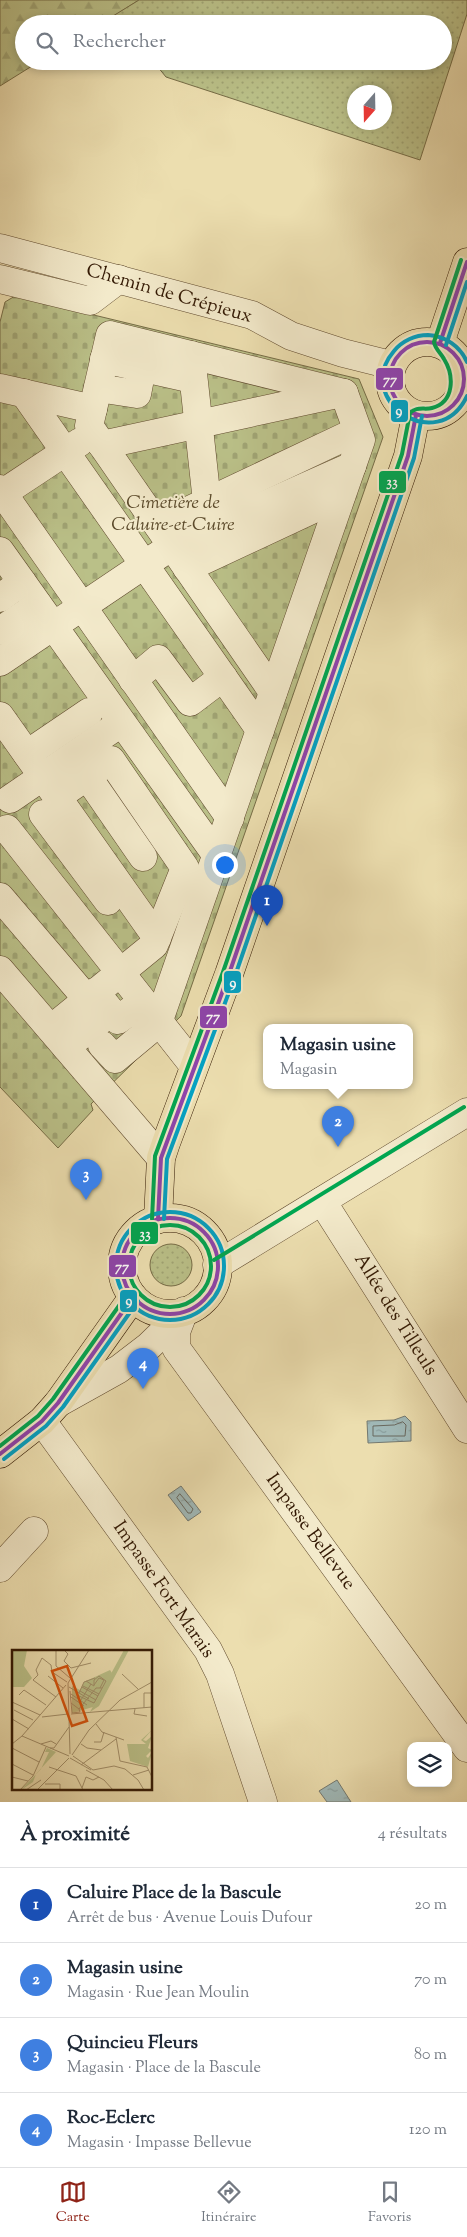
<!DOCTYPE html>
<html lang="fr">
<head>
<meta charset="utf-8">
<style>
  body { margin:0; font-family:"Sorts Mill Goudy",serif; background:#f2f2f3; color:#1f2937 }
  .controls { position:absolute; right:15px; bottom:15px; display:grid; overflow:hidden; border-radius:10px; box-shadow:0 2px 8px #0003 }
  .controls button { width:45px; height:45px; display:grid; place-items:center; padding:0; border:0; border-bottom:1px solid #e0e1e3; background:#fff; color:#1f2937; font:25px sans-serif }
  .compass { position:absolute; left:347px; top:85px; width:45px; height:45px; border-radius:50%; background:#fff; box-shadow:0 2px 8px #0003; rotate:200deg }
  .you { position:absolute; left:224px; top:864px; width:18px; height:18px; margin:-12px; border:4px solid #fff; border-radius:50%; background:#1a73e8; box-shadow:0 0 0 8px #1a73e833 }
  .badge { display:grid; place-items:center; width:32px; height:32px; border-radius:50%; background:#8f2418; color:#fff; font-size:16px; font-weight:700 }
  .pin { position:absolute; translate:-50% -41px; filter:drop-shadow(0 1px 2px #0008) }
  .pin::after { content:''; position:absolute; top:26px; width:18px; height:15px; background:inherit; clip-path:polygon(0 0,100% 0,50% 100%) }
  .popup { position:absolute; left:263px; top:1024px; width:150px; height:65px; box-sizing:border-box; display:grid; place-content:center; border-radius:10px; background:#fff; filter:drop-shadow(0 1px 4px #0005); font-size:16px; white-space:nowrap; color:#747a83 }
  .popup b { font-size:19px; color:#1f2937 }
  .popup::after { content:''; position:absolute; left:50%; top:100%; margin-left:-10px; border:10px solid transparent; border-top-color:#fff }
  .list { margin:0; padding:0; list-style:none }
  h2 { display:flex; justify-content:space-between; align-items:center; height:65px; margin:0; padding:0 20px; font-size:21px }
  h2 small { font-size:16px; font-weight:400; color:#747a83 }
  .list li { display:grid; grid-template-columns:32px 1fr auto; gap:15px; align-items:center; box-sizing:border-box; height:75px; padding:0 20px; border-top:1px solid #e0e1e3 }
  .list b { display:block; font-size:19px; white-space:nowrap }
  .list p { margin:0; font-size:16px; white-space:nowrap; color:#747a83 }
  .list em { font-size:16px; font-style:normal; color:#747a83 }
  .icon { flex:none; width:28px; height:28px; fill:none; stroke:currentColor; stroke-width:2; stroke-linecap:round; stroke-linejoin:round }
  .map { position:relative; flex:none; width:467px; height:1802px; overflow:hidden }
  .search { position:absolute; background:#fff; box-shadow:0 2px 8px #0003; left:15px; right:15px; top:15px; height:55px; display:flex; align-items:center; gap:12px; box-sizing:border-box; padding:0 18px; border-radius:28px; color:#747a83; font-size:19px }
  .sheet { height:365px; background:#fff }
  nav { display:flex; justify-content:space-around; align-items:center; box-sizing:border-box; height:70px; border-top:1px solid #e0e1e3; background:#fff; font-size:14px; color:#747a83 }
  nav a { display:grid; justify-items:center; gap:2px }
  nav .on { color:#8f2418 }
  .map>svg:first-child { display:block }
</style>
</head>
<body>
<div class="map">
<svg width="467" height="1802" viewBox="0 0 467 1802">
  <defs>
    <pattern id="forest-firs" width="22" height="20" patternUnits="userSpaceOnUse" patternTransform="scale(1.25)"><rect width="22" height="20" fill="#bac088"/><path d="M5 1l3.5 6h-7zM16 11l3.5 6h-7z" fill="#a0a474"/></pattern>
    <pattern id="cemetery-stones" width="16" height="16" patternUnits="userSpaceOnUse" patternTransform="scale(1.25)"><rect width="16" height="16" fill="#bac088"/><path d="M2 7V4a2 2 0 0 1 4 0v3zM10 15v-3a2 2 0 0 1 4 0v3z" fill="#a0a474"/></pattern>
    <pattern id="park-dots" width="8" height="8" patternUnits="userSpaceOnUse" patternTransform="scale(1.25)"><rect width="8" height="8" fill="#bac088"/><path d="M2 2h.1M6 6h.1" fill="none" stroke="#a0a474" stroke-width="1.8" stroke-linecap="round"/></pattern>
    <pattern id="water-ripples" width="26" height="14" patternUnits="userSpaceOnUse" patternTransform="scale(1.25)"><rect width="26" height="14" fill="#a0b9b8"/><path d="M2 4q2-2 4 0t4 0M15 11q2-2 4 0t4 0" fill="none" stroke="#8a9e9d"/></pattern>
  </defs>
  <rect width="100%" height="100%" fill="#ecdeaf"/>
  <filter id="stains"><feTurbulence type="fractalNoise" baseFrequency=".004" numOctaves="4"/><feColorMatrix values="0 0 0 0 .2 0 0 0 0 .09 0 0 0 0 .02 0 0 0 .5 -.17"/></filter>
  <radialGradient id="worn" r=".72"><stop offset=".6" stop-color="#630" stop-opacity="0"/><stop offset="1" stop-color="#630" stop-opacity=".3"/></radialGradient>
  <polygon fill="url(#forest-firs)" stroke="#766c46" points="0,0 139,0 101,24 24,24 24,61 40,61 0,86"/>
  <polygon fill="url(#cemetery-stones)" stroke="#766c46" points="15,296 359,379 383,437 181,1016 91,1104 93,1110 58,1148 0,1087 0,322 5,302"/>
  <g fill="url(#park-dots)" stroke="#766c46" fill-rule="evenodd">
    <path d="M139 0H467V14L420 160 166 77 153 61H443V24H120L113 16ZM354 92H384V122H354Z"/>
    <circle cx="171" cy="1265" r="21"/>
  </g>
  <g fill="url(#water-ripples)" stroke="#747970">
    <polygon points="405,1416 411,1422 411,1441 368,1443 367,1421 394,1420"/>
    <polygon points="181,1486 201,1512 188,1521 168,1495"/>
    <polygon points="337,1780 351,1802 327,1802 319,1791"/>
  </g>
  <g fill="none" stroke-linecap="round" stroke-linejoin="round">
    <g stroke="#69685e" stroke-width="1">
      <polygon points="403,1422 406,1425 405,1436 373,1436 373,1426 394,1425"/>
      <polygon points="180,1494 193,1509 191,1513 188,1513 177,1498"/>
    </g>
    <defs>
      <g id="minor">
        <polyline points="0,248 252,315 291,336 343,353 391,365"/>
        <polyline points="0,279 90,301 119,279"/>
        <polyline points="191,355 207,502"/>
        <polyline points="104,359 193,379"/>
        <polyline points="464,383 467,384"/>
        <polyline points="0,388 93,409"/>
        <polyline points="98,388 137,394 142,368"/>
        <polyline points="24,393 260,730"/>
        <polyline points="102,445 337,394"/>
        <polyline points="0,489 230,818"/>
        <polyline points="3,493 80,442"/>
        <polyline points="158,525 357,431"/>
        <polyline points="0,551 217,856"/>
        <polyline points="187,568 341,496"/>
        <polyline points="0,598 22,582"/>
        <polyline points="0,631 38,605"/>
        <polyline points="0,662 172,546 352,466"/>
        <polyline points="133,680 158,659 190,702 223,677"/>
        <polyline points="273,692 89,426 110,335 344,393"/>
        <polyline points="0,716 157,938"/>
        <polyline points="27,754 89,712"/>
        <polyline points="87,776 143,857"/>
        <polyline points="10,799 121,723"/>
        <polyline points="43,814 108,901"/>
        <polyline points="7,829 194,1066"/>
        <polyline points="0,897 87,999"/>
        <polyline points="0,970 161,1158"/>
        <polyline points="95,992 118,1020 142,1002"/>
        <polyline points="158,1023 361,440 344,393"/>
        <polyline points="51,1029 154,945 185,868 111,760 57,797"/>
        <polyline points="102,1045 115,1059 151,1029 135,1008"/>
        <polyline points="66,1047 111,1012"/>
        <polyline points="322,1201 467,1429"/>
        <polyline points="217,1265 467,1112"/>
        <polyline points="184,1311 176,1332 176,1348 467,1748"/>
        <polyline points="58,1403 119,1369 149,1346 183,1313"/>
        <polyline points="42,1421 208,1650 220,1674 263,1802"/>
        <polyline points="0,1568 34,1531"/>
      </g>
      <g id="major">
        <circle cx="427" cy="379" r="37"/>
        <polyline points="440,343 467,262"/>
        <circle cx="170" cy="1266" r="48"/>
        <polyline points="158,1219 161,1158 166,1143 229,974 408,456 416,415"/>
        <polyline points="0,1454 42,1421 58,1403 133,1297"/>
      </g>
    </defs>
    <use href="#minor" stroke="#604a2e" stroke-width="29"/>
    <use href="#major" stroke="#321803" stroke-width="29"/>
    <use href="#minor" stroke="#f3eacb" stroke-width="28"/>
    <use href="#major" stroke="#ecdeaf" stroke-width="28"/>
    <defs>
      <g id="bus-1">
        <circle cx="427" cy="379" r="37"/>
        <polyline points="440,343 467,262"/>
        <circle cx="170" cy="1266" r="48"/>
        <polyline points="158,1219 161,1158 229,974 408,456 416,415"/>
        <polyline points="0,1454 42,1421 58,1403 133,1297"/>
      </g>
      <g id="bus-2">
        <polyline points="446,345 467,282"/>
        <path d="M467 362C460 346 445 336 428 335 415 335 402 341 394 351 352 400 438 457 467 396"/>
        <circle cx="170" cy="1266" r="54"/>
        <polyline points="164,1219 167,1159 235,976 414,458 422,416"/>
        <polyline points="4,1459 46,1426 63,1407 138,1301"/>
      </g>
      <g id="bus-3">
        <path d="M152 1219 155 1156 223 972 402 454 410 413C416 406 425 410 432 408 455 402 454 375 444 359 441 353 435 349 434 342L461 260"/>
        <circle cx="170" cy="1266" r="41"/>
        <polyline points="214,1260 464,1107"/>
        <polyline points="0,1446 38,1416 53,1399 128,1293"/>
      </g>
    </defs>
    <use href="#bus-1" stroke="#f3eacb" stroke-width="8"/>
    <use href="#bus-2" stroke="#f3eacb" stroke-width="8"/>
    <use href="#bus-3" stroke="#f3eacb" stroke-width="8"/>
    <use href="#bus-1" stroke="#8e44ad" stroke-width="4"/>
    <use href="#bus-2" stroke="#02a2c4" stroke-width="4"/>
    <use href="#bus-3" stroke="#00a651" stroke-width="4"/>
  </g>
  <g text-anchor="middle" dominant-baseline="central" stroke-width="4" stroke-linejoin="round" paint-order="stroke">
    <g font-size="19" fill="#321803" stroke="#f3eacb">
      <text transform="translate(169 294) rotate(16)">Chemin de Crépieux</text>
      <text transform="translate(395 1315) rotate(58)">Allée des Tilleuls</text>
      <text transform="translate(310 1532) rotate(54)">Impasse Bellevue</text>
      <text transform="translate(163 1590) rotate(55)">Impasse Fort Marais</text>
    </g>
    <g font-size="19" font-style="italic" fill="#5b4a2b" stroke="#f3eacb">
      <text x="173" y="503">Cimetière de<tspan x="173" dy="22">Caluire-et-Cuire</tspan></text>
    </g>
  </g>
  <g transform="translate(12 1650)">
    <rect width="140" height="140" fill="#ecdeaf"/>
    <path d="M140 80 131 90 134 91 140 86 136 98 140 100 134 106 136 108 140 102 136 117 118 111 115 94H134L129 90ZM35 98 44 102 24 124 21 132 9 140 29 119 37 102H33Z" fill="#bac088"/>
    <path d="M0 0H15L12 16 20 28 12 37H0ZM112 0H117L87 56 78 62Z" fill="#bac088"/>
    <path d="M98 20 100 23 81 57 60 63V36L68 40 72 32Z" fill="#bac088"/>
    <path fill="none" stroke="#a28f6a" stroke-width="1" d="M44 0V16L58 28M52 0 56 4 52 11 59 18 79 13M110 24 126 39M36 26 51 38M82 35 87 28 92 30 88 38M71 36 87 44M57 37 77 49M70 37 86 46M58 41 60 63M68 41 84 50M67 43 72 32 83 28M59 44 75 55M7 45 12 40 34 55M67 46 82 53 94 31 87 26 82 30V36L74 31M44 47 21 30 26 25 24 20 30 8 39 15 40 22 55 32M59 47 72 56M0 52 28 65M59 53 67 59 68 62 60 63M67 53 79 34M132 58V43H140M67 59 84 38H90M123 59 122 64 135 66M2 60 21 70M59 64 140 57M30 67 56 64M0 69 17 79M84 74 90 82 112 90M10 86 54 35M104 87 108 111 135 117 140 127M82 92H89L92 82M0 94 10 86 57 106M29 94 39 91 44 94M69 94 75 98 89 100M0 98 27 112M38 98H42L57 77M58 104 56 33 77 0M60 105 77 80 108 50 140 32M61 106 81 120 102 116 113 119 126 130 132 140M58 108 79 120M0 114 21 125M69 115 104 89M37 117 64 126 71 140M74 120 92 130 101 140M121 125 137 120M0 127 16 131M33 134H48V140M70 138 74 127 81 130 87 127M8 140 21 126 34 97M14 140 29 130M25 140 57 108"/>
    <path fill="#d6520b" fill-opacity="0.15" stroke="#d6520b" stroke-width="2.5" d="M55 16 75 71 60 76 40 21Z"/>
    <rect width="140" height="140" fill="none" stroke="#321803" stroke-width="2.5"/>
  </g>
  <g stroke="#f3eacb" stroke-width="2">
    <rect x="375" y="367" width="29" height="24" rx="5" fill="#8e44ad"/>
    <rect x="390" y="399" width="19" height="24" rx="5" fill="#02a2c4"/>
    <rect x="378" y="470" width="29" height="24" rx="5" fill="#00a651"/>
    <rect x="223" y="970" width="19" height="24" rx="5" fill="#02a2c4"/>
    <rect x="199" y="1005" width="29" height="24" rx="5" fill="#8e44ad"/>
    <rect x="130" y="1221" width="29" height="24" rx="5" fill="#00a651"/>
    <rect x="108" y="1254" width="29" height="24" rx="5" fill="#8e44ad"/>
    <rect x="119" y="1289" width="19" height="24" rx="5" fill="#02a2c4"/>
  </g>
  <g font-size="14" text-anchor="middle" font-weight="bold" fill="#fff">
    <text x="390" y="384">77</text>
    <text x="399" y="415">9</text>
    <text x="392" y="486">33</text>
    <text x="233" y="987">9</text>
    <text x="213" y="1021">77</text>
    <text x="145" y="1238">33</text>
    <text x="122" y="1271">77</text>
    <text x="129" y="1305">9</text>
  </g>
  <rect width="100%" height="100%" filter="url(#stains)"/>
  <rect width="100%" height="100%" fill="url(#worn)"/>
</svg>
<div class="controls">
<button><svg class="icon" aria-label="layers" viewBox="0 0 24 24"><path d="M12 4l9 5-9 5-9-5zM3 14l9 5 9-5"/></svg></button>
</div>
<svg class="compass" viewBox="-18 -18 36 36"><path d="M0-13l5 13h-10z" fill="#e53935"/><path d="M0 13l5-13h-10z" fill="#747a83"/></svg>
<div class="you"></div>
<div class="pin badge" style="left:267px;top:926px;background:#1a4fb4">1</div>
<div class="pin badge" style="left:338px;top:1147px;background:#3f7fe0">2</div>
<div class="popup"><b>Magasin usine</b>Magasin</div>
<div class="pin badge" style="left:86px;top:1200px;background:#3f7fe0">3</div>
<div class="pin badge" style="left:143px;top:1389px;background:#3f7fe0">4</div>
<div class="search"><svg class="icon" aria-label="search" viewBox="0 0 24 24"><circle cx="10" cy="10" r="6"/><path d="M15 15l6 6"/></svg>Rechercher</div>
</div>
<section class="sheet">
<h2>À proximité<small>4 résultats</small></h2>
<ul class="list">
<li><span class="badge" style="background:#1a4fb4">1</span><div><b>Caluire Place de la Bascule</b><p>Arrêt de bus · Avenue Louis Dufour</p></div><em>20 m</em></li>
<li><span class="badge" style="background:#3f7fe0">2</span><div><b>Magasin usine</b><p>Magasin · Rue Jean Moulin</p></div><em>70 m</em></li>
<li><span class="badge" style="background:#3f7fe0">3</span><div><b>Quincieu Fleurs</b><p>Magasin · Place de la Bascule</p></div><em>80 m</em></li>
<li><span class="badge" style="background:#3f7fe0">4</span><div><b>Roc-Eclerc</b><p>Magasin · Impasse Bellevue</p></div><em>120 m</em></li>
</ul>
</section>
<nav>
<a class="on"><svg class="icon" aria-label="map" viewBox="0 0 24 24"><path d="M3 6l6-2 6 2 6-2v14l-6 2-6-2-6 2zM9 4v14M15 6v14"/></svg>Carte</a>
<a><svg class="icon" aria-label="directions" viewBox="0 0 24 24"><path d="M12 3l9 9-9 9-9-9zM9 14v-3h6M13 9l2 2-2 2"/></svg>Itinéraire</a>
<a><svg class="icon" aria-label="saved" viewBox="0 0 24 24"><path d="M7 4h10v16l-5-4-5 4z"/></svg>Favoris</a>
</nav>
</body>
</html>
